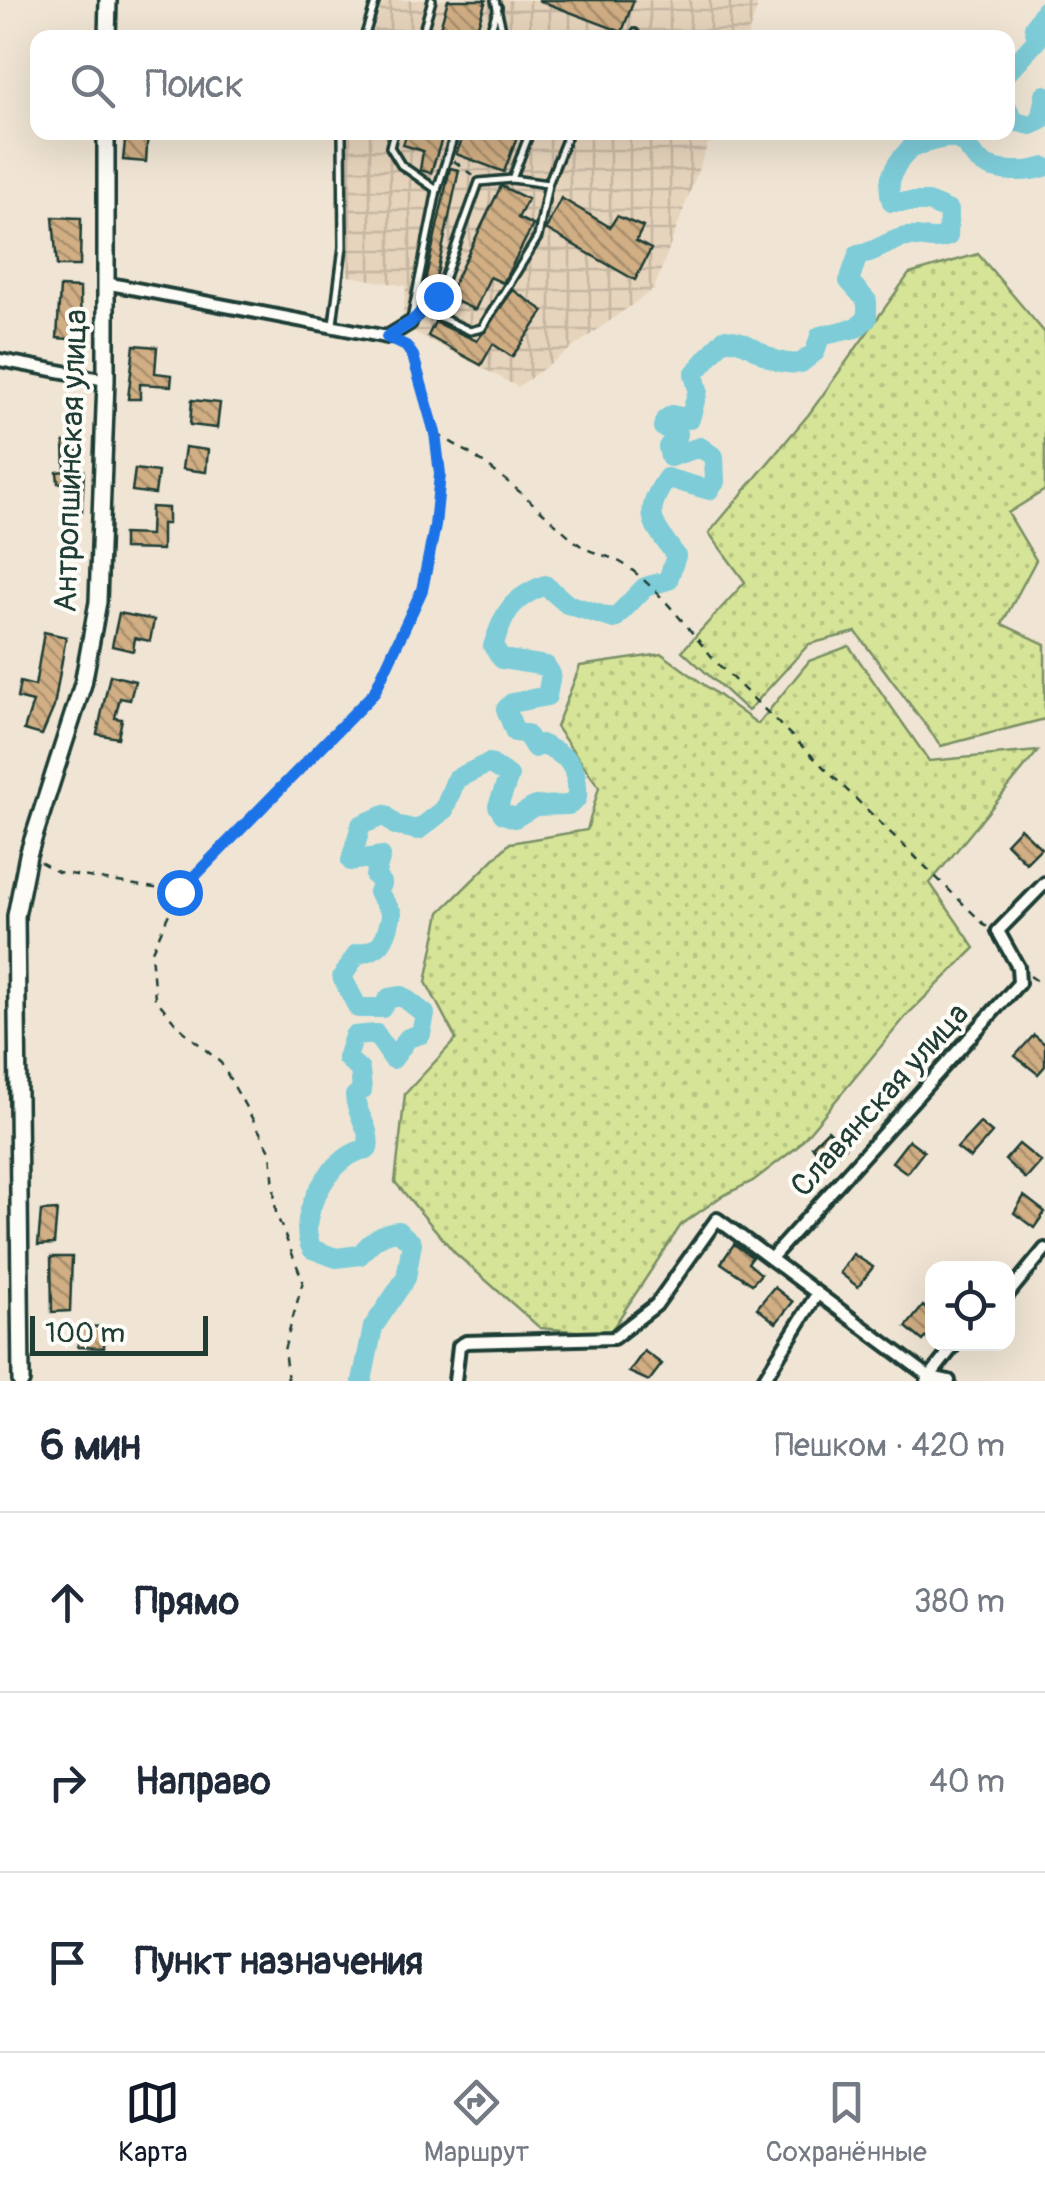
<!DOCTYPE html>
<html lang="ru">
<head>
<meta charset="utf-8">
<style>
  body { margin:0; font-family:Pangolin,sans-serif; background:#f6f6f7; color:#1f2937 }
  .controls { position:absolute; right:30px; bottom:30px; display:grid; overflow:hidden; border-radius:20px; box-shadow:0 10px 40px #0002 }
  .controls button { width:90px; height:90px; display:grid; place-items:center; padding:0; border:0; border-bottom:2px solid #e0e1e3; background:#fff; color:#1f2937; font:50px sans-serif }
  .scale { position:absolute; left:30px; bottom:25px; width:178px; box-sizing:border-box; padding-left:10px; border:5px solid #1f3d34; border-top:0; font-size:28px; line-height:35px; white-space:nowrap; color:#1f3d34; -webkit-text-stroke:8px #fdfcf7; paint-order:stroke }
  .stop { position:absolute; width:30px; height:30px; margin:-22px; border:8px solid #1a73e8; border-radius:50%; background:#fff }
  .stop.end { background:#1a73e8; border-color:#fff; box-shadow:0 2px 10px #0008 }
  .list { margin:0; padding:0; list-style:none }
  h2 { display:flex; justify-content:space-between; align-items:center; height:130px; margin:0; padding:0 40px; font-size:42px }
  h2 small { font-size:32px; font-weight:400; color:#747a83 }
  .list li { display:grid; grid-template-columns:65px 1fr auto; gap:30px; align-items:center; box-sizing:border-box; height:180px; padding:0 40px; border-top:2px solid #e0e1e3 }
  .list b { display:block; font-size:38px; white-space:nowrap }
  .list em { font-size:32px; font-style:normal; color:#747a83 }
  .icon { flex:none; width:55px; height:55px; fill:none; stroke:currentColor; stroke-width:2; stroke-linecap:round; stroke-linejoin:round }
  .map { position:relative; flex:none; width:1045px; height:1381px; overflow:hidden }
  .search { position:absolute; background:#fff; box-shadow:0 10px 40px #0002; left:30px; right:30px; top:30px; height:110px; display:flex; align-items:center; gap:25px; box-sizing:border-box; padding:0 35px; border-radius:20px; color:#747a83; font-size:38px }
  .sheet { height:670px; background:#fff }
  nav { display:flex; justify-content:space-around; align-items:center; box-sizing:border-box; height:140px; border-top:2px solid #e0e1e3; background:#fff; font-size:28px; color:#747a83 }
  nav a { display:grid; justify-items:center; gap:5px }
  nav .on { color:#111827 }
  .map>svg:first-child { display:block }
</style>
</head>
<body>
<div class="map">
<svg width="1045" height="1381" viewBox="0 0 1045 1381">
  <defs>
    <pattern id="industrial-grid" width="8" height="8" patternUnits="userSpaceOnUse" patternTransform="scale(2.5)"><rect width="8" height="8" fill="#e7d4bc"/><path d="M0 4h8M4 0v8" fill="none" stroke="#c6b7a2"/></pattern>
    <pattern id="grass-dots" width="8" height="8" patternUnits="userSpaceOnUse" patternTransform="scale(2.5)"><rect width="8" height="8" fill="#d6e497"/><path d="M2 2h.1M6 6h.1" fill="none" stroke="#b7c483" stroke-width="1.8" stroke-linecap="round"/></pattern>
    <pattern id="building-back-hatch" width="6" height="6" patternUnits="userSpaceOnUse" patternTransform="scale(2.5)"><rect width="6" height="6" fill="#d1ae84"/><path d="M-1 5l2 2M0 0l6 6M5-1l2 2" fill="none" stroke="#a98f6d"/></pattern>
  </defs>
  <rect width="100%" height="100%" fill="#f0e5d4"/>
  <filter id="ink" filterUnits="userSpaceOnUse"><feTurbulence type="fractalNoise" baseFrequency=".01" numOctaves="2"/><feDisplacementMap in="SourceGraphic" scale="20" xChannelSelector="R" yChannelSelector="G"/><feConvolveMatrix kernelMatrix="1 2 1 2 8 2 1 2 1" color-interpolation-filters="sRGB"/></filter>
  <g filter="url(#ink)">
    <g fill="url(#industrial-grid)">
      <polygon points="383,0 757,0 757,9 747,37 371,38"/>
      <polygon points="345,133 712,133 654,289 518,387 414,332 402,319 406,286 348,276"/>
    </g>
    <g fill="url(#grass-dots)" stroke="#7a9066" stroke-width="2.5">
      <polygon points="978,254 1045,333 1045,490 1008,513 1036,560 1002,624 1045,644 1045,719 941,746 856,632 809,644 748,711 682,651 745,582 709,533 809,414 909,274"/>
      <polygon points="849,646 929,761 1038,751 930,883 975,948 908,1014 796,1148 753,1181 722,1196 681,1225 609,1334 540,1328 455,1253 395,1182 405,1094 456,1039 426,982 440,912 510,843 587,830 599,787 556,727 580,666 662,654 758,724 809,661"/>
    </g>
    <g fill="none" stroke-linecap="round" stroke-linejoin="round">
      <g stroke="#7dccd8" stroke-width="20">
        <polyline points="1008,72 1037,40 1034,27 1045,10"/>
        <polyline points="1008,109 1014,121 1031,125 1040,121 1045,95"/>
        <path d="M362 1381 373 1327 406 1278 412 1243 398 1231C382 1232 370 1242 360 1255L336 1258 312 1249C293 1216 334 1151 368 1149 372 1128 356 1116 355 1096L362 1090 360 1070 347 1058 354 1036 376 1034 393 1059 408 1038 421 1034 425 1014 402 996 389 998 382 1008H358L342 977 357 954C384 950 386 938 392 913L378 892 382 884 375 876 381 856 351 861 361 825 385 815 395 825 418 830 444 810 456 779 489 763 509 776 498 806 503 814 515 818 535 806 569 805 577 798C579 764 569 757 541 744L535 748 526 734 515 732 506 709 512 703 547 696 551 674 546 666 502 659 493 646C505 612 510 599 545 585L567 604 614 619 645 587 668 580 676 556C653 522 641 516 667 478L709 490 715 482 714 457 700 447 670 457 668 447 678 434 663 427 665 420 672 415 690 419 698 390 694 374 724 339C757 340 764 367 801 363L815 352 820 336 856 328 867 319V301L849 281 858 255C875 253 891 239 906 237 922 235 932 243 948 236L949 211 928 202H892C884 180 896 162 912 147 923 144 939 137 952 138 965 140 968 149 976 158 991 174 1026 173 1045 167"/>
      </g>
    </g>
    <g fill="url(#building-back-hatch)" stroke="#1f3d34" stroke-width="2.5">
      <polygon points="448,0 486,0 474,38 437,38"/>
      <polygon points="538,0 634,0 622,32"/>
      <polygon points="126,132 148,132 146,162 123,160"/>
      <polygon points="407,132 444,132 431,173 420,170 423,151 403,145"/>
      <polygon points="465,132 519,132 504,172 456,154"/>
      <polygon points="450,168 459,170 434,288 424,286"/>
      <polygon points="501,186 528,199 518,218 533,225 503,283 490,277 475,310 447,297"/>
      <polygon points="561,198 610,227 617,216 643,227 636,241 651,249 635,280 546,229"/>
      <polygon points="53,217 81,218 80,266 57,266"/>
      <polygon points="60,287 80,288 81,340 57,338"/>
      <polygon points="513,290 544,311 512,357 493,344 481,365 428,336 435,322 477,341"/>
      <polygon points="134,345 157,347 155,373 172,375 171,386 140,384 140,399 128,399"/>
      <polygon points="192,400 220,403 217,428 190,425"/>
      <polygon points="64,442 78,443 79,470 84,470 82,511 69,509 73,482 58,483 57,472 65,471"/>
      <polygon points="185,447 208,450 206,472 182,469"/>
      <polygon points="135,469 158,472 155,494 132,491"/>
      <polygon points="151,507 168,508 168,524 162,524 162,550 123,549 123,534 150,535"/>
      <polygon points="119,613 154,620 150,641 135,638 133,651 112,646"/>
      <polygon points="44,632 66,637 54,707 42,735 24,730 33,702 17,698 20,682 35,686"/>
      <polygon points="110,675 135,681 130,700 120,698 115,718 122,719 118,738 97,734"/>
      <polygon points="1020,828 1041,848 1026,863 1006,843"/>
      <polygon points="1034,1035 1045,1044 1045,1066 1038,1074 1015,1056"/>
      <polygon points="980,1123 992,1133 970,1158 957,1148"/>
      <polygon points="828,1130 845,1147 829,1163 812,1146"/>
      <polygon points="909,1140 924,1151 907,1173 892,1162"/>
      <polygon points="1019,1144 1041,1162 1026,1179 1005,1160"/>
      <polygon points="1024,1196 1045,1212 1034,1228 1014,1213"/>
      <polygon points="57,1210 54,1244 38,1245 41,1211"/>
      <polygon points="734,1244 752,1257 748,1263 761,1274 752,1284 721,1263"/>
      <polygon points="853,1254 873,1267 858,1287 840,1273"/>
      <polygon points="51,1257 72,1257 70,1311 52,1312"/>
      <polygon points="774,1287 793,1302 776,1323 757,1308"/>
      <polygon points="923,1306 932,1314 932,1330 923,1341 906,1327"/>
      <polygon points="79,1326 105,1327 104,1348 78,1347"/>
      <polygon points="644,1351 662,1364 649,1381 629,1372"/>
    </g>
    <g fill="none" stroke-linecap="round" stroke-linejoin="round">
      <defs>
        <g id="lane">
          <polyline points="495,0 503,33 514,38"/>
          <polyline points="364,38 376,0"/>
          <polyline points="421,38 432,0"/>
          <polyline points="488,38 498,7"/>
          <polyline points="634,38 635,33"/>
          <polyline points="394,132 390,147 401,165 437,190 411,320"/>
          <polyline points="512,179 548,184 569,132"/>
          <polyline points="437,190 455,132"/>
          <polyline points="424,310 470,331 482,328 538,237 548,184"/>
          <polyline points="410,323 438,296 479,182 512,179 530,132"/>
          <polyline points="333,324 343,247 342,132"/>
        </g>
        <g id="street">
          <polyline points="105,283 387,337 410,323"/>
          <polyline points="0,360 106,380"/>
          <polyline points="772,1257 1019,983 1018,967 998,931 1045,883"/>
          <polyline points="1008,1294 1045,1249"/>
          <polyline points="927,1380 955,1344"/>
          <polyline points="455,1381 459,1346 466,1342 613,1338 656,1305 717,1219 930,1377 949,1381"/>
          <polyline points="763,1381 817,1294"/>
        </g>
        <g id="secondary">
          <polyline points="107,38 108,0"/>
          <polyline points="21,1381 16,916 28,855 83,684 98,602 106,380 106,132"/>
        </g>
      </defs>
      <use href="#lane" stroke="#1f3d34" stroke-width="12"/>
      <use href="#street" stroke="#1f3d34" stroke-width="18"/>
      <use href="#secondary" stroke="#1f3d34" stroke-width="22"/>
      <g stroke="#1f3d34" stroke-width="2.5" stroke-dasharray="8 8" stroke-linecap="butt">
        <polyline points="454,161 475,177"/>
        <path d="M436 434C491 462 531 502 576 542 591 555 609 554 625 565 662 591 690 632 720 666L988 928"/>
        <polyline points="40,862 58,872 178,892"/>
        <polyline points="1030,976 1045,986"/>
        <polyline points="288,1381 284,1350 303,1281 276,1213 271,1152 221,1063 179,1027 155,998 151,953 179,892 374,693 422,590 435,526 439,474 435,433 413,356 402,343"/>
      </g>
      <use href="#lane" stroke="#fdfcf7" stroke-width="5"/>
      <use href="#street" stroke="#fdfcf7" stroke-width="10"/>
      <use href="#secondary" stroke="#fdfcf7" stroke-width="15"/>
    </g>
  </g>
  <g fill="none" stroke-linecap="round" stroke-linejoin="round" filter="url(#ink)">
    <polyline stroke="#1a73e8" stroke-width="12" points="179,892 374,693 422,590 435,526 440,474 435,433 413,356 406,346 387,337 410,323 438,296"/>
  </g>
  <g text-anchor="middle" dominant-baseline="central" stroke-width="8" stroke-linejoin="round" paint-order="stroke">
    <g font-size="32" fill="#1f3d34" stroke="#fdfcf7">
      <text transform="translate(71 461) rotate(-88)">Антропшинская улица</text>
      <text transform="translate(880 1100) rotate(-48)">Славянская улица</text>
    </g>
  </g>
</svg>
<div class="controls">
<button><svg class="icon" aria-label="locate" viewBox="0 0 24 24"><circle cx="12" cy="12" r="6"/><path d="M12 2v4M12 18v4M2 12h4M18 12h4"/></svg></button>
</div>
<div class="scale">100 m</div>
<div class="stop" style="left:179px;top:892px"></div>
<div class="stop end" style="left:438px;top:296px"></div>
<div class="search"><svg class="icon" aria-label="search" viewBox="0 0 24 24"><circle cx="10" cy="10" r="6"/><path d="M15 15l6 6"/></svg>Поиск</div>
</div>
<section class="sheet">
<h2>6 мин<small>Пешком · 420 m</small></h2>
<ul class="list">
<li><svg class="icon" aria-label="ahead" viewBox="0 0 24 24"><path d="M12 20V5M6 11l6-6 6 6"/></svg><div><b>Прямо</b></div><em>380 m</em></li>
<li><svg class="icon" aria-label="right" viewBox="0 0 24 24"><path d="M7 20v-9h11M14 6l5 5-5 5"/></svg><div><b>Направо</b></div><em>40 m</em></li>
<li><svg class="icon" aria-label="arrive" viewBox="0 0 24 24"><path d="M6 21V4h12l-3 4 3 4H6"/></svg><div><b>Пункт назначения</b></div></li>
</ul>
</section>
<nav>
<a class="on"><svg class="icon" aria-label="map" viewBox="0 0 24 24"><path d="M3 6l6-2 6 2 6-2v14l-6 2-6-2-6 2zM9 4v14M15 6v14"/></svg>Карта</a>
<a><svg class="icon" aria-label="directions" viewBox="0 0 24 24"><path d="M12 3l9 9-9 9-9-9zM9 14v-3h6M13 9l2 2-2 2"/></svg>Маршрут</a>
<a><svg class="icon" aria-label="saved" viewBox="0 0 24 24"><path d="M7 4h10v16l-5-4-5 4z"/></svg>Сохранённые</a>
</nav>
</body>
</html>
